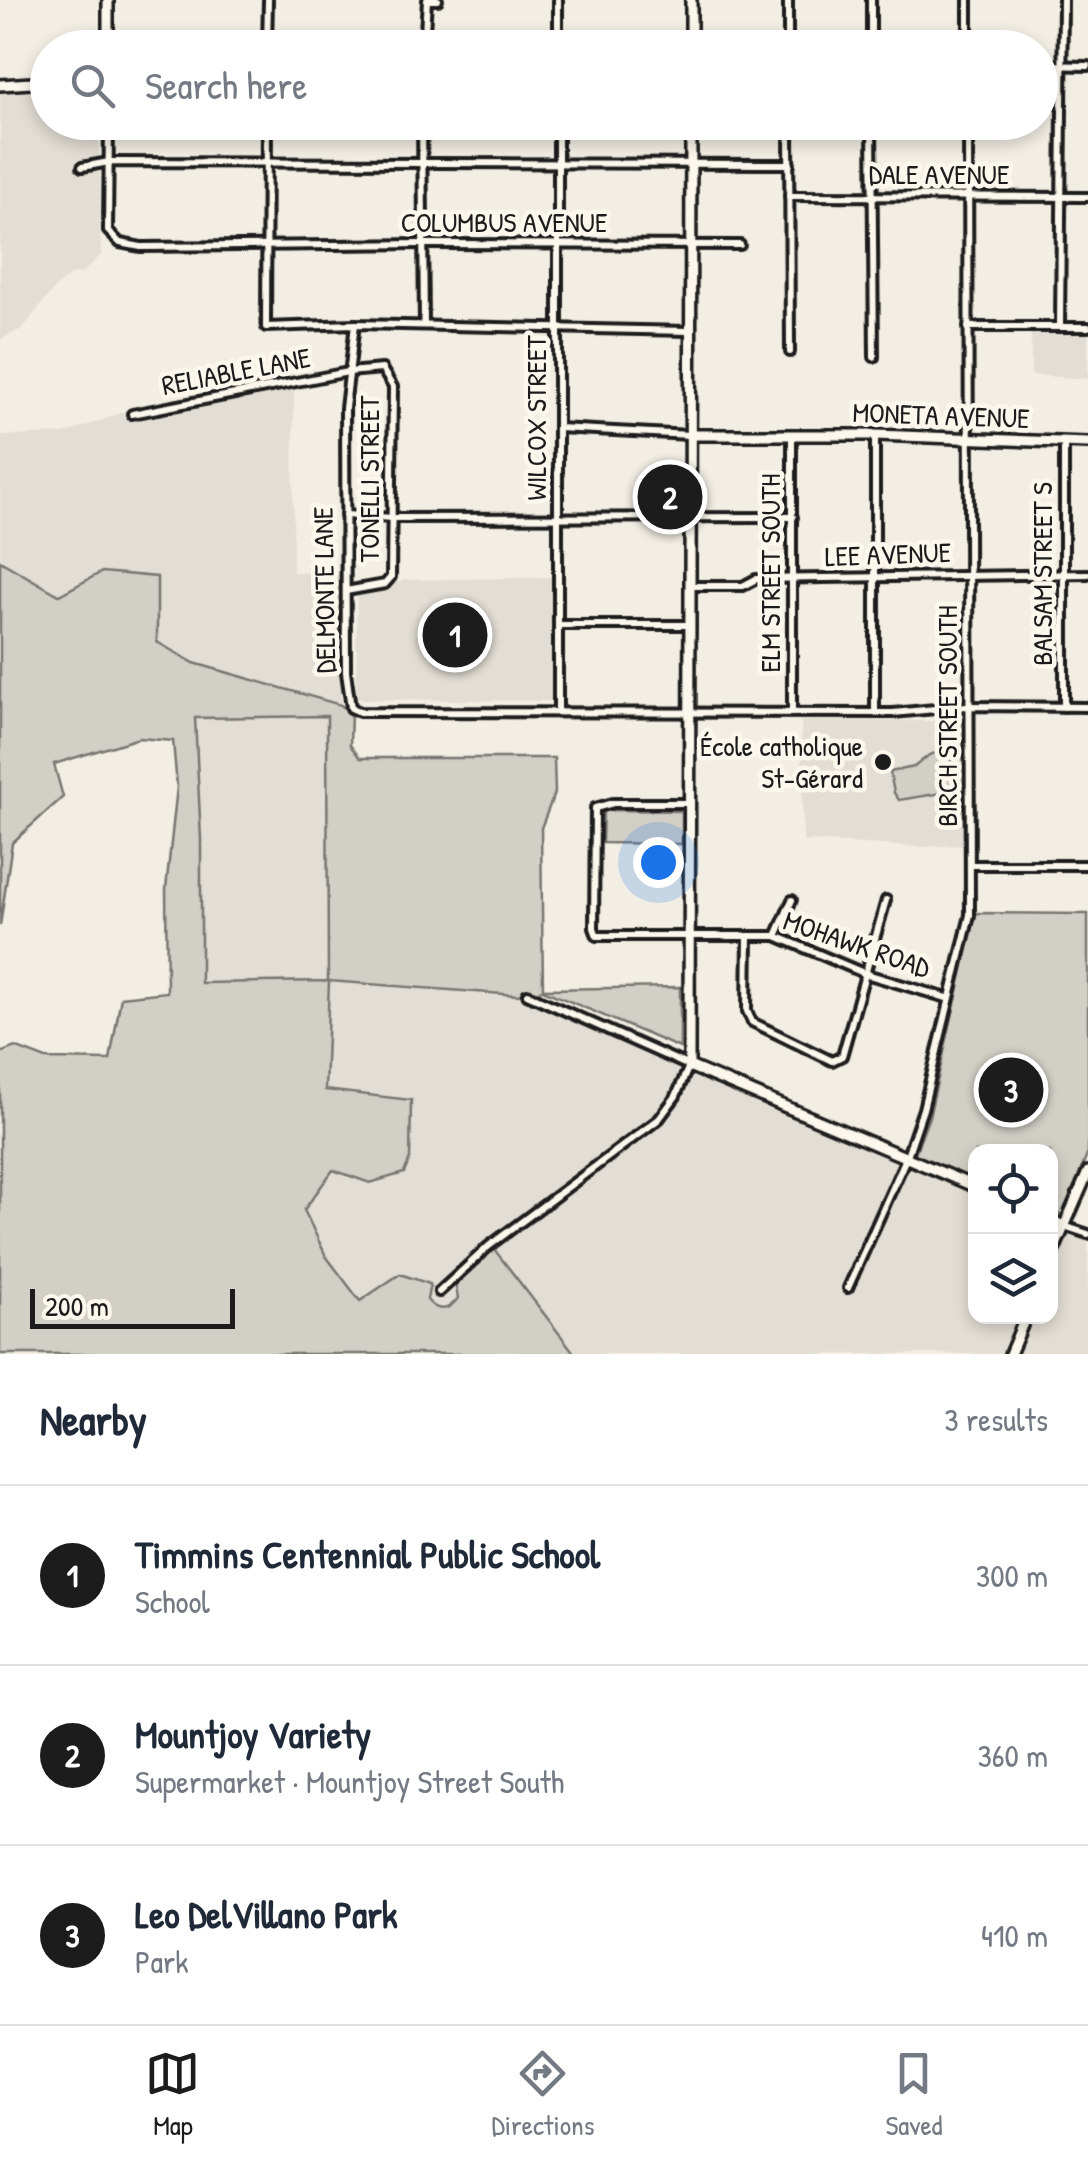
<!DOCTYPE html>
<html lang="en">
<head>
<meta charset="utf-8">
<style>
  body { margin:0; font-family:"Patrick Hand",sans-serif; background:#f6f6f7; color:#1f2937 }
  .controls { position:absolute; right:30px; bottom:30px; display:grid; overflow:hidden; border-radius:20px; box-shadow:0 5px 15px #0003 }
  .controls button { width:90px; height:90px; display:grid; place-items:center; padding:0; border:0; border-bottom:2px solid #e0e1e3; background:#fff; color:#1f2937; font:50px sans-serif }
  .scale { position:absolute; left:30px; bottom:25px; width:205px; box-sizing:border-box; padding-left:10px; border:5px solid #1c1c1c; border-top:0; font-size:28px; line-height:35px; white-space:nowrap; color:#1c1c1c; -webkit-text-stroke:8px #fbf7ec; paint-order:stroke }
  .you { position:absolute; left:658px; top:862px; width:35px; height:35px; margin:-25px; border:8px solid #fff; border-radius:50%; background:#1a73e8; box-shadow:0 0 0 15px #1a73e833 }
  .badge { display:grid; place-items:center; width:65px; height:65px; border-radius:50%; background:#1c1c1c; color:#fff; font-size:32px; font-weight:700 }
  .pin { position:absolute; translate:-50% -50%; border:5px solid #fff; box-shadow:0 2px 10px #0006 }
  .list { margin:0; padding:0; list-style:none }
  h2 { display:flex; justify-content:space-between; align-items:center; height:130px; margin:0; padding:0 40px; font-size:42px }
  h2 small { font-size:32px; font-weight:400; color:#747a83 }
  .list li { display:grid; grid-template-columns:65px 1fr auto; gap:30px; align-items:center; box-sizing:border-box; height:180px; padding:0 40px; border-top:2px solid #e0e1e3 }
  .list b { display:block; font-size:38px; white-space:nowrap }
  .list p { margin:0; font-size:32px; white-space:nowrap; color:#747a83 }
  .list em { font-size:32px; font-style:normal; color:#747a83 }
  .icon { flex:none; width:55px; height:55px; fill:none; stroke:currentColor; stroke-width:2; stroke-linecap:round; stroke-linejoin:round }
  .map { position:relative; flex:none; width:1088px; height:1354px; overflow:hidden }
  .search { position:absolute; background:#fff; box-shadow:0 5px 15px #0003; left:30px; right:30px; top:30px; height:110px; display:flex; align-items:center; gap:25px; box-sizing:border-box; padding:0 35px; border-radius:55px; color:#747a83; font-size:38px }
  .sheet { height:670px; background:#fff }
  nav { display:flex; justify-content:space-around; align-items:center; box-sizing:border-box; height:140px; border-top:2px solid #e0e1e3; background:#fff; font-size:28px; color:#747a83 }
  nav a { display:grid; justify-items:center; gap:5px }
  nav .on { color:#1c1c1c }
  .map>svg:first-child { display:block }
</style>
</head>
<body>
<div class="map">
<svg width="1088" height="1354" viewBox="0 0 1088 1354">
  <rect width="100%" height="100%" fill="#f2eee4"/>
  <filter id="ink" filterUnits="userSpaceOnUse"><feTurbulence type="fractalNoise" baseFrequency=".01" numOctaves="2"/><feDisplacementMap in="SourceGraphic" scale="20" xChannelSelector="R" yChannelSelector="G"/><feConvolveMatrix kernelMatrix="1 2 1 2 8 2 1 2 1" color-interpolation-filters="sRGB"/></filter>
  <g filter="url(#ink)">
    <g fill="#e2ded5">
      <polygon points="47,92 48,122 99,123 101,255 82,273 69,275 53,290 23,328 0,340 0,93"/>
      <polygon points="1031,330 1088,331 1088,379 1031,375"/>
      <polygon points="294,377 293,572 340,575 341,705 194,663 157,642 102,572 59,595 0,561 0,436 65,434 128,410"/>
      <polygon points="553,577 555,701 356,699 357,595 405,580"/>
      <polygon points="327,716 329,981 517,995 975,1195 976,1316 1050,1316 1051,1226 1088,1236 1088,1354 574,1354 494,1249 456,1282 458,1298 452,1307 442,1310 433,1306 426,1292 360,1302 326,1256 304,1210 333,1170 370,1183 325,1091 328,981 201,983 195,717"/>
      <polygon points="801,721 963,721 963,845 923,847 803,841"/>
    </g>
    <g fill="#d2cfc6" stroke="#777671" stroke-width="2.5" fill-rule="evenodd">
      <path d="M0 561 59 595 102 572 157 577V642L194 663 341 705 351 714 350 745 360 758H554L555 792 541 828 543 989 680 987V1048L543 990 517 995 329 981 325 1090 411 1100 410 1159 404 1173 370 1183 333 1170 304 1210 326 1256 360 1301 400 1274 430 1284 427 1300C438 1313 449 1311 458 1298L455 1282 494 1249 575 1354H0V1053L15 1047 46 1059 110 1060 121 997 167 992 166 889 177 787 173 741 139 738 54 764 63 797 12 843 0 926ZM327 716 328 981 201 983V839L195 718Z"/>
      <polygon points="942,751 950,752 955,782 942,793 899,800 894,793 890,772 914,767 929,755"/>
      <polygon points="603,810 682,811 682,844 602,843"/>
      <polygon points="976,913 1088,914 1088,1153 1062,1215 1051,1211 1050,1152 976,1152 975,1181 914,1156 929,1117"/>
    </g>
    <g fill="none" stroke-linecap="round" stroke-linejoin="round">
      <defs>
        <g id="street">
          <polyline points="558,0 558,48"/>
          <polyline points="871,0 871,48"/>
          <polyline points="267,48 268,0"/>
          <polyline points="424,48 427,0 438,0"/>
          <polyline points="788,48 788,0"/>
          <polyline points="968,48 968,0"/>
          <polyline points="1040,65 1088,66"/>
          <polyline points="109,122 108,231 120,243 141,247 423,244 740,245"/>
          <polyline points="267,122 266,327 355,324 689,331"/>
          <polyline points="422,122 424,324"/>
          <polyline points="558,122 558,712"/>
          <polyline points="789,122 790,352"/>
          <polyline points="872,122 874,357"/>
          <polyline points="82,167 109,162 790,164"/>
          <polyline points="789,196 1088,197"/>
          <polyline points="355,324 345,408 346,672 351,708 360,712 893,713 967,706 1088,707"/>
          <polyline points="968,327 1088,327"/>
          <polyline points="1060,327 1063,0"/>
          <polyline points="132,414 348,372 382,369 393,387 391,577 385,584 346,591"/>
          <polyline points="558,428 690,435"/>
          <polyline points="345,515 393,518 793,517"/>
          <polyline points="691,586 743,586 756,579 1088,574"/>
          <polyline points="558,625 691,625"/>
          <polyline points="1064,707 1064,442"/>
          <polyline points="792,712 792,434"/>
          <polyline points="875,712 875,435"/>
          <polyline points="690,803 613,803 595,808 594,928 597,936 776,936 866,974 947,998"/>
          <polyline points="970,865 1088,865"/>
          <polyline points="748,936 747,1011 752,1022 832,1061 842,1056 886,900"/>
          <polyline points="776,936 792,900"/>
          <polyline points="1064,1226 1088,1234"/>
          <polyline points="848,1288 907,1156 923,1109 970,915 968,122"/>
          <polyline points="439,1292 489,1246 659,1119 676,1096 689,1066 527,994"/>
        </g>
        <g id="secondary">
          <polyline points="108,0 108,48"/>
          <polyline points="691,48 691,0"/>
          <polyline points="0,85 48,82"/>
          <polyline points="691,122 689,1066 976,1187"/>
          <polyline points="690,435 875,435 1088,443"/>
          <polyline points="1050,1220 1064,1226"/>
          <polyline points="1050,1259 1088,1172"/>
          <polyline points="1010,1354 1026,1316"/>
        </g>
      </defs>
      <use href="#street" stroke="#1c1c1c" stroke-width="14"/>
      <use href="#secondary" stroke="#1c1c1c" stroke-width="16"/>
      <use href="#street" stroke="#fbf7ec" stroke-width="6"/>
      <use href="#secondary" stroke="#fbf7ec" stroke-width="9"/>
    </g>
  </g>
  <circle fill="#1c1c1c" stroke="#fbf7ec" stroke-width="4" cx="883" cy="762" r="10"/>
  <g text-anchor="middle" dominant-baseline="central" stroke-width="9" stroke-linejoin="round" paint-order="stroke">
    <g font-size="28" fill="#1c1c1c" stroke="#fbf7ec">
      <text x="939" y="174">DALE AVENUE</text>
      <text x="504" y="222">COLUMBUS AVENUE</text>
      <text transform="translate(236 371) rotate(-11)">RELIABLE LANE</text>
      <text transform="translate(941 415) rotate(2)">MONETA AVENUE</text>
      <text transform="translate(536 418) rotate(-90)">WILCOX STREET</text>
      <text transform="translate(369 479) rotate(-90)">TONELLI STREET</text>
      <text transform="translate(888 554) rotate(-2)">LEE AVENUE</text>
      <text transform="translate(770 573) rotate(-90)">ELM STREET SOUTH</text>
      <text transform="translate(1042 574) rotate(-90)">BALSAM STREET S</text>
      <text transform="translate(324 590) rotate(-91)">DELMONTE LANE</text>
      <text transform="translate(947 716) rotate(-90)">BIRCH STREET SOUTH</text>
      <text transform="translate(857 944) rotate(19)">MOHAWK ROAD</text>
    </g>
    <g font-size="28" fill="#1c1c1c" stroke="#fbf7ec" text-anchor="end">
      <text x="863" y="746">École catholique<tspan x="863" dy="32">St-Gérard</tspan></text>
    </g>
  </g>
</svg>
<div class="controls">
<button><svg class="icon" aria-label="locate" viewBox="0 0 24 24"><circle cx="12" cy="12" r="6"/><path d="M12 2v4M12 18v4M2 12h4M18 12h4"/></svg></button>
<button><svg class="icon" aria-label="layers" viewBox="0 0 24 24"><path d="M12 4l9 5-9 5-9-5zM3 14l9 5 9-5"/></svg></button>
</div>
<div class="scale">200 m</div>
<div class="you"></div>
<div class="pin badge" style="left:455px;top:635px">1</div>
<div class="pin badge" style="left:670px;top:497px">2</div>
<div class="pin badge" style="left:1011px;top:1090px">3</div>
<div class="search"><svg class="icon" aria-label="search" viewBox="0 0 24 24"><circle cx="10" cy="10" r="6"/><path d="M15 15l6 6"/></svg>Search here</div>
</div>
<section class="sheet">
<h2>Nearby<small>3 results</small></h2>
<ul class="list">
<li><span class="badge">1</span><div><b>Timmins Centennial Public School</b><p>School</p></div><em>300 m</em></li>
<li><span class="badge">2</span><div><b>Mountjoy Variety</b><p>Supermarket · Mountjoy Street South</p></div><em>360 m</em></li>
<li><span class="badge">3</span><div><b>Leo DelVillano Park</b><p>Park</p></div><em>410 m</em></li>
</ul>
</section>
<nav>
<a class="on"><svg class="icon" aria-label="map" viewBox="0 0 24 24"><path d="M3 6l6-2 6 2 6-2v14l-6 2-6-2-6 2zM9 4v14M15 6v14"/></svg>Map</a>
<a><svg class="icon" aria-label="directions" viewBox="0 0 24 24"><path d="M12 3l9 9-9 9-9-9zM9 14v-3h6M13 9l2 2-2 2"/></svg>Directions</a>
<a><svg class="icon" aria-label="saved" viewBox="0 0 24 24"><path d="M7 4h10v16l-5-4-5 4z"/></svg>Saved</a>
</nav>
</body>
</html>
